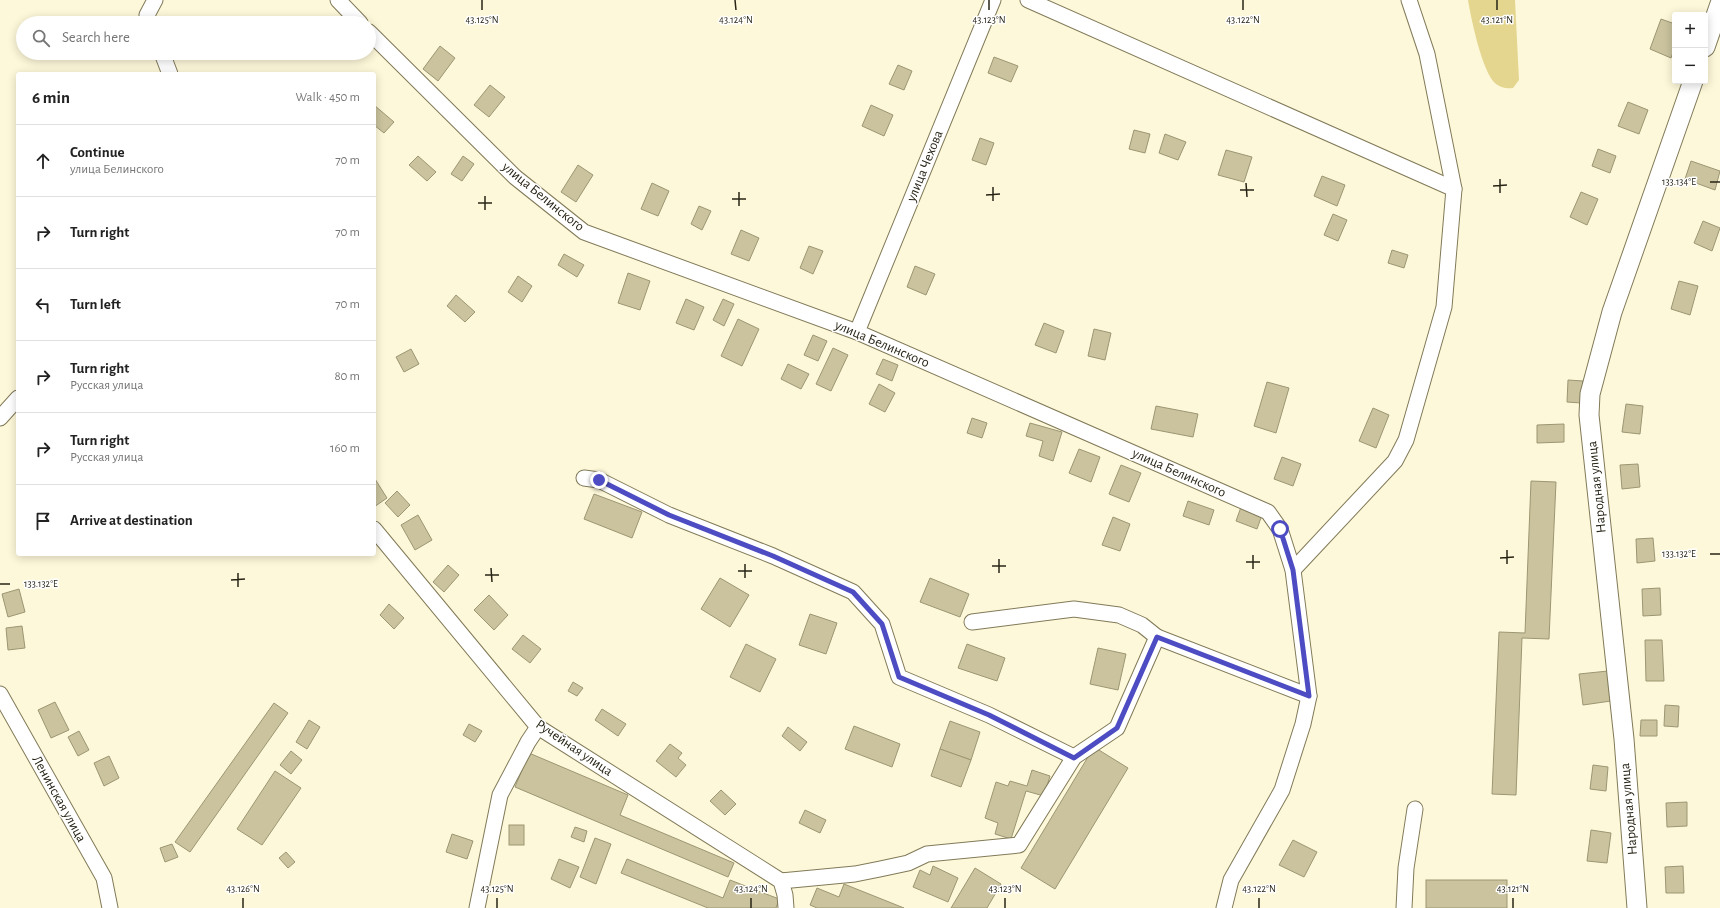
<!DOCTYPE html>
<html lang="en">
<head>
<meta charset="utf-8">
<style>
  body { margin:0; font-family:"Alegreya Sans",sans-serif; background:#f2f2f2; color:#222 }
  .controls { position:absolute; right:12px; top:12px; display:grid; overflow:hidden; border-radius:4px; box-shadow:0 2px 10px #0003 }
  .controls button { width:36px; height:36px; display:grid; place-items:center; padding:0; border:0; border-bottom:1px solid #e0e0e0; background:#fff; color:#222; font:20px sans-serif }
  .stop { position:absolute; width:12px; height:12px; margin:-9px; border:3px solid #4d4cc3; border-radius:50%; background:#fff }
  .stop.end { background:#4d4cc3; border-color:#fff; box-shadow:0 1px 4px #0008 }
  .list { margin:0; padding:0; list-style:none }
  h2 { display:flex; justify-content:space-between; align-items:center; height:52px; margin:0; padding:0 16px; font-size:17px }
  h2 small { font-size:13px; font-weight:400; color:#767676 }
  .list li { display:grid; grid-template-columns:26px 1fr auto; gap:12px; align-items:center; box-sizing:border-box; height:72px; padding:0 16px; border-top:1px solid #e0e0e0 }
  .list b { display:block; font-size:15px; white-space:nowrap }
  .list p { margin:0; font-size:13px; white-space:nowrap; color:#767676 }
  .list em { font-size:13px; font-style:normal; color:#767676 }
  .icon { flex:none; width:22px; height:22px; fill:none; stroke:currentColor; stroke-width:2; stroke-linecap:round; stroke-linejoin:round }
  .map { position:relative; flex:none; width:1720px; height:908px; overflow:hidden }
  .search { position:absolute; background:#fff; box-shadow:0 2px 10px #0003; left:16px; top:16px; width:360px; height:44px; display:flex; align-items:center; gap:10px; box-sizing:border-box; padding:0 14px; border-radius:22px; color:#767676; font-size:15px }
  .panel { position:absolute; background:#fff; box-shadow:0 2px 10px #0003; left:16px; top:72px; width:360px; height:484px; border-radius:4px }
  .map>svg:first-child { display:block }
</style>
</head>
<body>
<div class="map">
<svg width="1720" height="908" viewBox="0 0 1720 908">
  <rect width="100%" height="100%" fill="#fef8da"/>
  <path fill="#e4d58f" d="M1468 0H1515L1519 80 1513 88C1506 89 1502 88 1496 84 1482 73 1471 18 1468 0Z"/>
  <g fill="#cac39e" stroke="#9d9673">
    <polygon points="1661,19 1675,24 1675,47 1671,58 1650,49"/>
    <polygon points="440,46 455,58 438,81 423,69"/>
    <polygon points="994,57 1018,66 1011,82 988,73"/>
    <polygon points="898,65 912,71 904,90 889,84"/>
    <polygon points="490,85 505,97 489,117 474,105"/>
    <polygon points="1628,102 1648,110 1639,134 1618,126"/>
    <polygon points="374,105 394,122 384,133 374,125"/>
    <polygon points="871,105 893,115 884,136 862,126"/>
    <polygon points="1134,130 1150,134 1145,153 1129,149"/>
    <polygon points="1165,134 1186,142 1178,160 1159,153"/>
    <polygon points="980,138 994,143 986,165 972,160"/>
    <polygon points="1598,149 1616,156 1610,173 1592,166"/>
    <polygon points="1226,150 1252,157 1244,182 1218,175"/>
    <polygon points="418,156 436,172 427,181 409,165"/>
    <polygon points="463,156 474,164 462,181 451,174"/>
    <polygon points="1691,161 1720,171 1715,190 1685,179"/>
    <polygon points="578,165 593,175 576,202 561,192"/>
    <polygon points="1322,176 1345,185 1337,206 1314,196"/>
    <polygon points="652,183 669,191 658,216 641,209"/>
    <polygon points="1581,192 1598,199 1587,225 1570,217"/>
    <polygon points="699,206 711,211 702,230 691,224"/>
    <polygon points="1333,214 1347,220 1338,241 1324,235"/>
    <polygon points="1703,221 1720,228 1712,251 1694,243"/>
    <polygon points="741,230 759,238 749,261 731,254"/>
    <polygon points="809,246 823,251 813,274 800,268"/>
    <polygon points="1392,250 1408,255 1404,268 1388,263"/>
    <polygon points="564,254 584,265 577,277 558,265"/>
    <polygon points="915,266 935,274 926,295 907,287"/>
    <polygon points="628,273 650,281 640,310 618,303"/>
    <polygon points="518,276 532,286 522,302 508,292"/>
    <polygon points="1679,281 1698,286 1690,315 1671,309"/>
    <polygon points="456,295 475,312 465,322 447,306"/>
    <polygon points="686,299 704,307 694,330 676,323"/>
    <polygon points="723,299 734,304 724,326 713,320"/>
    <polygon points="738,319 759,329 742,366 721,356"/>
    <polygon points="1044,323 1064,331 1056,353 1035,345"/>
    <polygon points="1094,329 1111,333 1105,360 1088,356"/>
    <polygon points="813,335 827,341 818,361 804,355"/>
    <polygon points="833,348 848,355 831,391 816,384"/>
    <polygon points="411,349 419,364 404,372 396,357"/>
    <polygon points="883,359 898,365 892,381 876,374"/>
    <polygon points="788,364 809,374 801,389 781,379"/>
    <polygon points="1568,380 1583,381 1581,403 1567,402"/>
    <polygon points="1267,382 1289,388 1276,433 1254,426"/>
    <polygon points="879,384 895,393 885,412 869,404"/>
    <polygon points="1626,404 1643,406 1640,434 1622,432"/>
    <polygon points="1156,406 1198,414 1193,437 1151,429"/>
    <polygon points="1373,408 1389,415 1376,448 1359,441"/>
    <polygon points="972,418 987,423 982,438 967,433"/>
    <polygon points="1030,423 1062,432 1053,461 1039,456 1043,441 1026,436"/>
    <polygon points="1564,424 1564,442 1537,443 1537,425"/>
    <polygon points="1079,449 1100,457 1091,482 1069,473"/>
    <polygon points="1282,457 1301,464 1293,486 1274,479"/>
    <polygon points="1638,464 1640,487 1622,489 1620,465"/>
    <polygon points="1121,465 1141,473 1129,502 1109,494"/>
    <polygon points="375,479 387,498 374,507 374,480"/>
    <polygon points="1531,481 1556,482 1549,639 1522,638 1516,795 1492,794 1499,632 1525,633"/>
    <polygon points="397,491 410,505 398,517 385,503"/>
    <polygon points="594,494 642,512 632,538 584,519"/>
    <polygon points="1188,501 1214,510 1209,525 1183,516"/>
    <polygon points="1241,507 1262,515 1257,529 1236,521"/>
    <polygon points="418,515 432,540 415,550 401,525"/>
    <polygon points="1113,517 1130,524 1120,551 1102,545"/>
    <polygon points="1653,538 1655,561 1637,563 1636,539"/>
    <polygon points="448,565 459,575 444,592 433,582"/>
    <polygon points="720,578 749,595 730,627 701,609"/>
    <polygon points="930,578 969,594 960,617 920,602"/>
    <polygon points="1660,588 1661,615 1643,616 1642,589"/>
    <polygon points="19,589 25,612 8,617 2,594"/>
    <polygon points="489,595 508,615 494,630 474,610"/>
    <polygon points="389,604 404,618 394,629 380,615"/>
    <polygon points="810,614 837,623 826,654 799,645"/>
    <polygon points="22,626 25,648 8,650 6,628"/>
    <polygon points="523,635 541,649 530,663 512,649"/>
    <polygon points="1645,640 1662,640 1664,681 1646,681"/>
    <polygon points="746,644 776,659 760,692 730,677"/>
    <polygon points="967,644 1005,658 997,681 958,668"/>
    <polygon points="1098,648 1126,654 1118,690 1090,684"/>
    <polygon points="1608,671 1611,701 1583,705 1579,674"/>
    <polygon points="573,682 583,688 577,696 568,691"/>
    <polygon points="55,702 69,730 51,738 38,710"/>
    <polygon points="274,703 288,713 190,852 175,842"/>
    <polygon points="1665,705 1679,706 1678,727 1664,726"/>
    <polygon points="602,709 626,724 618,736 595,720"/>
    <polygon points="309,720 320,727 307,749 296,742"/>
    <polygon points="1641,720 1657,720 1657,736 1640,736"/>
    <polygon points="950,721 980,732 971,760 940,749"/>
    <polygon points="469,724 482,731 475,742 463,735"/>
    <polygon points="854,726 900,744 892,767 845,749"/>
    <polygon points="788,727 807,742 800,751 782,736"/>
    <polygon points="79,731 89,750 78,756 68,737"/>
    <polygon points="670,744 682,753 678,758 686,765 676,777 656,761"/>
    <polygon points="1094,747 1128,768 1055,889 1021,868"/>
    <polygon points="940,749 971,760 961,787 931,776"/>
    <polygon points="291,751 302,760 291,774 280,765"/>
    <polygon points="529,753 628,795 620,815 734,863 728,877 515,787"/>
    <polygon points="109,756 119,778 104,786 94,763"/>
    <polygon points="1593,765 1608,767 1606,791 1590,789"/>
    <polygon points="1032,770 1050,776 1044,796 1026,791 1011,839 995,834 998,823 985,818 996,782 1008,786 1010,781 1027,786"/>
    <polygon points="275,771 301,788 262,845 237,829"/>
    <polygon points="721,790 736,804 725,815 710,801"/>
    <polygon points="1687,802 1687,826 1667,827 1666,803"/>
    <polygon points="805,810 826,820 820,833 799,823"/>
    <rect x="509" y="825" width="15" height="20"/>
    <polygon points="575,827 587,831 584,842 571,837"/>
    <polygon points="1591,830 1611,833 1607,863 1587,861"/>
    <polygon points="452,834 473,841 467,859 446,852"/>
    <polygon points="595,838 611,844 596,884 580,877"/>
    <polygon points="1293,840 1317,852 1304,877 1279,865"/>
    <polygon points="172,844 178,857 165,862 160,848"/>
    <polygon points="286,852 295,862 288,868 279,858"/>
    <polygon points="559,859 579,867 570,888 551,879"/>
    <polygon points="627,859 723,898 730,880 779,899 776,908 708,908 621,873"/>
    <polygon points="933,866 958,878 948,902 913,887 920,870 930,875"/>
    <polygon points="1683,866 1684,893 1666,893 1665,867"/>
    <polygon points="975,868 1001,884 987,908 951,908"/>
    <rect x="1426" y="880" width="81" height="28"/>
    <polygon points="844,884 904,908 817,908 810,905 817,888 839,897"/>
  </g>
  <g fill="none" stroke-linecap="round" stroke-linejoin="round">
    <defs>
      <g id="minor">
        <polyline points="338,0 360,23"/>
        <polyline points="1028,0 1454,189 1444,307 1406,440 1395,461 1293,570"/>
        <polyline points="1409,0 1427,54 1454,189"/>
        <polyline points="150,23 147,15 155,0"/>
        <polyline points="369,32 515,177 584,232 857,332 1268,512 1280,529 1293,570 1309,696 1303,724 1282,790 1231,880 1224,908"/>
        <polyline points="162,53 170,74"/>
        <polyline points="857,332 993,0"/>
        <polyline points="0,418 18,398"/>
        <polyline points="584,478 599,480 669,515 773,556 853,592 882,624 899,677 989,715 1074,757"/>
        <polyline points="374,529 538,727 781,881 785,895 786,908"/>
        <polyline points="972,622 1074,609 1119,615 1142,625 1157,637"/>
        <polyline points="0,694 104,878 110,908"/>
        <polyline points="781,881 855,874 880,869 908,863 927,854 1019,845 1074,757 1117,728 1157,637 1309,696"/>
        <polyline points="477,908 500,795 528,742 538,727"/>
        <polyline points="1404,908 1406,868 1415,809"/>
      </g>
      <g id="tertiary">
        <polyline points="1705,47 1720,4"/>
        <polyline points="1637,908 1624,739 1589,415 1590,394 1612,312 1693,81"/>
      </g>
    </defs>
    <use href="#minor" stroke="#817a58" stroke-width="17"/>
    <use href="#tertiary" stroke="#817a58" stroke-width="21"/>
    <use href="#minor" stroke="#fff" stroke-width="15"/>
    <use href="#tertiary" stroke="#fff" stroke-width="19"/>
  </g>
  <g fill="none" stroke-linecap="round" stroke-linejoin="round">
    <polyline stroke="#4d4cc3" stroke-width="5" points="599,480 669,515 773,556 853,592 882,624 899,677 989,715 1074,758 1117,728 1157,637 1309,696 1293,570 1280,529"/>
  </g>
  <path fill="none" stroke="#272416" stroke-width="1.5" d="M482 0V10M735 0 736 10M989 0V10M1243 0V10M1497 0V10M1500 179V193M1710 182H1720M1246 183 1247 197M1493 186 1507 185M993 187V201M1240 190H1254M739 192V206M986 195 1000 194M485 196V210M732 199H746M478 203H492M1507 550V564M1710 554H1720M1253 555V569M1500 558 1514 557M999 559V573M1246 562H1260M745 564V578M992 566H1006M491 568 492 582M738 571H752M238 573V587M485 575H499M231 580 245 579M0 584H10M243 898V908M497 898V908M751 898V908M1005 898V908M1259 898V908M1513 898V908"/>
  <g text-anchor="middle" dominant-baseline="central" stroke-width="3" stroke-linejoin="round" paint-order="stroke">
    <g font-size="14" fill="#272416" stroke="#fff">
      <text transform="translate(925 166) rotate(-68)">улица Чехова</text>
      <text transform="translate(543 197) rotate(39)">улица Белинского</text>
      <text transform="translate(882 344) rotate(23)">улица Белинского</text>
      <text transform="translate(1179 473) rotate(24)">улица Белинского</text>
      <text transform="translate(1597 487) rotate(-96)">Народная улица</text>
      <text transform="translate(574 748) rotate(34)">Ручейная улица</text>
      <text transform="translate(59 799) rotate(61)">Ленинская улица</text>
      <text transform="translate(1629 809) rotate(-95)">Народная улица</text>
    </g>
  </g>
  <g font-size="10" text-anchor="middle" fill="#272416" stroke="#fff" stroke-width="3" stroke-linejoin="round" paint-order="stroke">
    <text x="482" y="23">43.125°N</text>
    <text x="736" y="23">43.124°N</text>
    <text x="989" y="23">43.123°N</text>
    <text x="1243" y="23">43.122°N</text>
    <text x="1497" y="23">43.121°N</text>
    <text x="1679" y="185">133.134°E</text>
    <text x="1679" y="557">133.132°E</text>
    <text x="41" y="587">133.132°E</text>
    <text x="243" y="892">43.126°N</text>
    <text x="497" y="892">43.125°N</text>
    <text x="751" y="892">43.124°N</text>
    <text x="1005" y="892">43.123°N</text>
    <text x="1259" y="892">43.122°N</text>
    <text x="1513" y="892">43.121°N</text>
  </g>
</svg>
<div class="controls">
<button>+</button>
<button>−</button>
</div>
<div class="stop" style="left:1280px;top:529px"></div>
<div class="stop end" style="left:599px;top:480px"></div>
<div class="search"><svg class="icon" aria-label="search" viewBox="0 0 24 24"><circle cx="10" cy="10" r="6"/><path d="M15 15l6 6"/></svg>Search here</div>
<section class="panel">
<h2>6 min<small>Walk · 450 m</small></h2>
<ul class="list">
<li><svg class="icon" aria-label="ahead" viewBox="0 0 24 24"><path d="M12 20V5M6 11l6-6 6 6"/></svg><div><b>Continue</b><p>улица Белинского</p></div><em>70 m</em></li>
<li><svg class="icon" aria-label="right" viewBox="0 0 24 24"><path d="M7 20v-9h11M14 6l5 5-5 5"/></svg><div><b>Turn right</b></div><em>70 m</em></li>
<li><svg class="icon" aria-label="left" viewBox="0 0 24 24"><path d="M17 20v-9H6M10 6l-5 5 5 5"/></svg><div><b>Turn left</b></div><em>70 m</em></li>
<li><svg class="icon" aria-label="right" viewBox="0 0 24 24"><path d="M7 20v-9h11M14 6l5 5-5 5"/></svg><div><b>Turn right</b><p>Русская улица</p></div><em>80 m</em></li>
<li><svg class="icon" aria-label="right" viewBox="0 0 24 24"><path d="M7 20v-9h11M14 6l5 5-5 5"/></svg><div><b>Turn right</b><p>Русская улица</p></div><em>160 m</em></li>
<li><svg class="icon" aria-label="arrive" viewBox="0 0 24 24"><path d="M6 21V4h12l-3 4 3 4H6"/></svg><div><b>Arrive at destination</b></div></li>
</ul>
</section>
</div>
</body>
</html>
